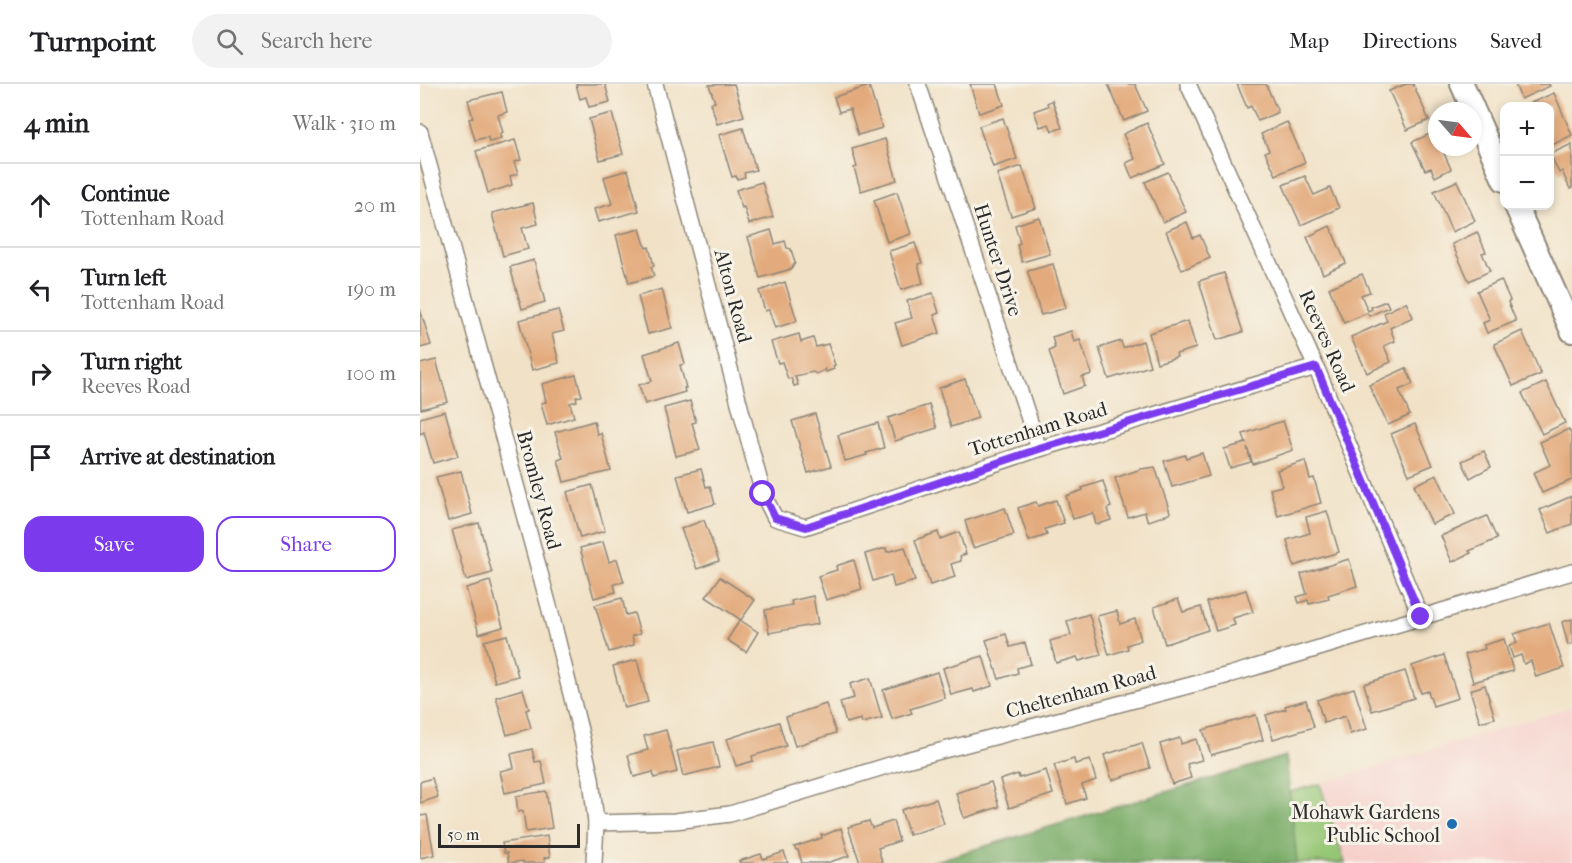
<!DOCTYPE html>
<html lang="en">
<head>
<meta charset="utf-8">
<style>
  body { margin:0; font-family:"IM FELL French Canon",serif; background:#f2f2f2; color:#202124 }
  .controls { position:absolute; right:18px; top:18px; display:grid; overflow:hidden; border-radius:12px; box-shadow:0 3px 9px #0003 }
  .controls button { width:54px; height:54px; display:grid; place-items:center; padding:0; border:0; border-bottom:2px solid #e0e0e0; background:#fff; color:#202124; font:30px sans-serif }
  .compass { position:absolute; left:1008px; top:18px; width:54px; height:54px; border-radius:50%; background:#fff; box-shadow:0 3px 9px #0003; rotate:118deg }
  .scale { position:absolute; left:18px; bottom:15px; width:142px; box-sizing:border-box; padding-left:6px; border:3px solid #2b2b2b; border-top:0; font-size:16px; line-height:21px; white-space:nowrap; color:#2b2b2b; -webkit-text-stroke:4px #f7f3e8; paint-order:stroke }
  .stop { position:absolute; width:18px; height:18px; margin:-14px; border:4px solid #7c3aed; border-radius:50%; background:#fff }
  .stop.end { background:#7c3aed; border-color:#fff; box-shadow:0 2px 6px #0008 }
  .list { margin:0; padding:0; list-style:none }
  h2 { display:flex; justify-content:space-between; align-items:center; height:78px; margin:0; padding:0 24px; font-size:26px }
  h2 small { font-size:20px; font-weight:400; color:#757577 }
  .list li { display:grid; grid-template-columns:39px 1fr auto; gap:18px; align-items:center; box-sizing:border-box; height:84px; padding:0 24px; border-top:2px solid #e0e0e0 }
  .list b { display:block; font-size:22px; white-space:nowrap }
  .list p { margin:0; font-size:20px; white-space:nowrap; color:#757577 }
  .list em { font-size:20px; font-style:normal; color:#757577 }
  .actions { display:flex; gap:12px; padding:18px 24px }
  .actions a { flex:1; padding:14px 0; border:2px solid #7c3aed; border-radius:18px; text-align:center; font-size:21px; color:#7c3aed }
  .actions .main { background:#7c3aed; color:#fff }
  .icon { flex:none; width:33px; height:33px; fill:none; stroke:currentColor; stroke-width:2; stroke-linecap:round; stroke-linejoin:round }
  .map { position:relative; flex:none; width:1152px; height:779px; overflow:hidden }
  header { display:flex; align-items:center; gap:36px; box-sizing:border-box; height:84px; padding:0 30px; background:#fff; border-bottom:2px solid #e0e0e0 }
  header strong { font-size:28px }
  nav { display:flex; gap:33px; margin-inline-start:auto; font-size:21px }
  .search { width:420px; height:54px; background:#f2f2f2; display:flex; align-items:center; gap:15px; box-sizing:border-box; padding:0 21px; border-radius:33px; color:#757577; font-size:22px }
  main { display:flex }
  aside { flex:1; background:#fff }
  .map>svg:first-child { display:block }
</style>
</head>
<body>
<header>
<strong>Turnpoint</strong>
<div class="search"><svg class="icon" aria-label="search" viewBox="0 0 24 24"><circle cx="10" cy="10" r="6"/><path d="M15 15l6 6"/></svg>Search here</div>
<nav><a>Map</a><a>Directions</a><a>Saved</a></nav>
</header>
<main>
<aside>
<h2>4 min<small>Walk · 310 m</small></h2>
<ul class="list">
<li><svg class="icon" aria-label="ahead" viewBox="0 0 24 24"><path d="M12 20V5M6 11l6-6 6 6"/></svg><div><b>Continue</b><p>Tottenham Road</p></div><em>20 m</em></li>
<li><svg class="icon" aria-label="left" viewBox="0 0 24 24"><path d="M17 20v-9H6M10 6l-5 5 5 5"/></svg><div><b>Turn left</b><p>Tottenham Road</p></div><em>190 m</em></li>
<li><svg class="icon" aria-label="right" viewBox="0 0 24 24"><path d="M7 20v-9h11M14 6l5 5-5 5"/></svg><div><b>Turn right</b><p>Reeves Road</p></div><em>100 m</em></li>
<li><svg class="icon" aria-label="arrive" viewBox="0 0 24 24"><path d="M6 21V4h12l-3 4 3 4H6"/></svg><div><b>Arrive at destination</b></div></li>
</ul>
<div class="actions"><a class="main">Save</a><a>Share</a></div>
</aside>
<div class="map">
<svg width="1152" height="779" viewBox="0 0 1152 779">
  <rect width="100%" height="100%" fill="#f7f3e8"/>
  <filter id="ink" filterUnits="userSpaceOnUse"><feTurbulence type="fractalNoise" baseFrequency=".0167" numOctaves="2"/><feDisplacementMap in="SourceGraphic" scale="12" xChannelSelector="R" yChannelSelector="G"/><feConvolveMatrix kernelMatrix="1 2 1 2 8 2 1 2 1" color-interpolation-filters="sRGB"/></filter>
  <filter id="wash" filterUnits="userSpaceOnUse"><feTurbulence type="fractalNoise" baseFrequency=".008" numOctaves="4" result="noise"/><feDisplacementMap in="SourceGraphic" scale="24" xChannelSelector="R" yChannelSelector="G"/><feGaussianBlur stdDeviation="1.35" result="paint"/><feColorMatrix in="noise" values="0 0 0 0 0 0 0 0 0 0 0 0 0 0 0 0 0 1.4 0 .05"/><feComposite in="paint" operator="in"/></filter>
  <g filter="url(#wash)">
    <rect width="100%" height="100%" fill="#f1e2c7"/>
    <polygon fill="#f7d0cc" points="1152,623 1152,779 925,779 900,700"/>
    <polygon fill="#95c675" stroke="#607850" stroke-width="1.5" points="900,700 925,779 670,779 666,762"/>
    <polygon fill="#78ab66" stroke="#526b48" stroke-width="1.5" points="866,672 877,779 509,779"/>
    <g id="blocks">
      <g fill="#e3ab7d">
        <polygon points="156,0 185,0 190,18 169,23 166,13 160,15"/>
        <polygon points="314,0 324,32 297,40 291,19 295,18 289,1"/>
        <polygon points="550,0 577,0 584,21 559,29"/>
        <polygon points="688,0 715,0 727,27 704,37"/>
        <polygon points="817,0 846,0 858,28 838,37 831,22 827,24"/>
        <polygon points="986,0 993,0 1009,36 987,46 969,7"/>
        <polygon points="1095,0 1129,0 1130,2 1101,15"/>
        <polygon points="449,2 462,44 438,51 430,25 419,28 414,13"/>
        <polygon points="82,8 87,28 78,31 83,49 80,50 81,55 69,58 68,53 55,56 49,35 53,34 48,16"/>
        <polygon points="1134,9 1152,51 1130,62 1130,22 1104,22"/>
        <polygon points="632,16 642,44 632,47 629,40 620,43 614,27 628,22 627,19"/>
        <polygon points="192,29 203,70 180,76 169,35"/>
        <polygon points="583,34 597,75 573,83 559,42"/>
        <polygon points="867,38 885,78 856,91 845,68 849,66 841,50"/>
        <polygon points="727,39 745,80 712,94 706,79 715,75 703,50"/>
        <polygon points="323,44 336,86 324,89 325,93 317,95 316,92 312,93 299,51"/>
        <polygon points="1014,48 1017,54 1017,63 1021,63 1031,85 1015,93 1011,84 1005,86 992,58"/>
        <polygon points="465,55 477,96 441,107 434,84 437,83 432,65"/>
        <polygon points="95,56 101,76 94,78 98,90 90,92 92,101 68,109 56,67"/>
        <polygon points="1152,60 1152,104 1150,105 1142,87 1139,89 1130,70"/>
        <polygon points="602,82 616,124 591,132 577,90"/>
        <polygon points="208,86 219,127 178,138 174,125 192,120 184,93"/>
        <polygon points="748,88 766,128 743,138 725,98"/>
        <polygon points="885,92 894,111 910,104 919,124 881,141 863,101"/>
        <polygon points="1037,97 1055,137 1032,148 1014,107"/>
        <polygon points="342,98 353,133 329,140 324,123 322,124 316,106"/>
        <polygon points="477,108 491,150 467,158 454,116"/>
        <polygon points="113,119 118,140 102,144 108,165 83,172 72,129"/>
        <polygon points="619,133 630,170 602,178 597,161 600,159 595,141"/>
        <polygon points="767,138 773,154 780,151 790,174 762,186 746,147"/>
        <polygon points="910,142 926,179 903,190 887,153"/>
        <polygon points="220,145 226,164 229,163 234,182 231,183 234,192 209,199 196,151"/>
        <polygon points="351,146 355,160 365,157 367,164 371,165 375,179 371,185 340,194 328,153"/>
        <polygon points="1057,148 1066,168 1062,169 1070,187 1049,197 1032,160"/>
        <polygon points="495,159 502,179 498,180 503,199 481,206 469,167"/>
        <polygon points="114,176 125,218 102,225 90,183"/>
        <polygon points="633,180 646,224 621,231 608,189 608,187"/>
        <polygon points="804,189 823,248 797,256 779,197"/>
        <polygon points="942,190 950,208 941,211 948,227 952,225 951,223 966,217 969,223 949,232 947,229 924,239 909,204"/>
        <polygon points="1081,196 1090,216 1088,218 1096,237 1067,249 1063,239 1070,236 1057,207"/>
        <polygon points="365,198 377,237 355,244 349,226 345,227 339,207"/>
        <polygon points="242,205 252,244 228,250 218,212"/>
        <polygon points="513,209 519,229 514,231 520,249 482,261 475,239 492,234 487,217"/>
        <polygon points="986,218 993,233 970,244 975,257 964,262 971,278 947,289 931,253 967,237 964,229"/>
        <polygon points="0,225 11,261 0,264"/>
        <polygon points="138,226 144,247 132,250 139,279 112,286 99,236"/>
        <polygon points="768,237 776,264 756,270 757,273 737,279 729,249"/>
        <polygon points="651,247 654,258 660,256 672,290 662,293 665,302 643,310 629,267 635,264 632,253"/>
        <polygon points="1102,247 1121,290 1093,302 1074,260"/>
        <polygon points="379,250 381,258 393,254 396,263 408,260 415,281 413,282 414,285 406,288 405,285 403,287 396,290 393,288 375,292 378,301 374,302 371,294 368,295 362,278 358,279 351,258"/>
        <polygon points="701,257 703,264 723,257 730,282 689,295 679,264"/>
        <polygon points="259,259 265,280 260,281 266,304 264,304 265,308 225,320 219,301 232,297 224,270"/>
        <polygon points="16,276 28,318 1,325 0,280"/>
        <polygon points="986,284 993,300 979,306 990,331 968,341 949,301"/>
        <polygon points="156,291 162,312 156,313 157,317 150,319 154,333 127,341 121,319 126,318 122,300"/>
        <polygon points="545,295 558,334 531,343 519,304"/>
        <polygon points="1126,298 1145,339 1122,350 1102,309"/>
        <polygon points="270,317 276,338 272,339 280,366 256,372 244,324"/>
        <polygon points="509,321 517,344 475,357 468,334"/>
        <polygon points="25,327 38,372 13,379 4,348 0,350 0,334"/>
        <polygon points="395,330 411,382 388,389 372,337"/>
        <polygon points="174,337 177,350 181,349 191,387 144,398 138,376 143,374 135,348"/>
        <polygon points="863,337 873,366 833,380 827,363 831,378 810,384 804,365 826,359 823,350"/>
        <polygon points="458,339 464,364 446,369 447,371 425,377 418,351"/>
        <polygon points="995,340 1013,381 989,391 971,350"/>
        <polygon points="1149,345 1152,352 1152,396 1122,409 1113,389 1130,381 1120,358"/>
        <polygon points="1064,367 1071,383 1050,394 1042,377"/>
        <polygon points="782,369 789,392 752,403 744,377 765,371 766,374"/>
        <polygon points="885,377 890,395 894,394 901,419 858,432 850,405 862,402 857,386"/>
        <polygon points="735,383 750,428 749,430 729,437 727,435 725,428 708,433 695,394 721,385"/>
        <polygon points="281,385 286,403 290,402 295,420 267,428 257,391"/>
        <polygon points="41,387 52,430 28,437 16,393"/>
        <polygon points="1017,391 1035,430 1012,440 994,401"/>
        <polygon points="683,397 691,423 687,425 691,436 676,441 673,429 653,435 646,412 663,406 662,404"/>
        <polygon points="172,401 185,447 160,454 147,408"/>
        <polygon points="1152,412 1152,440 1130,449 1120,426"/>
        <polygon points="636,416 644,439 625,445 627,451 609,457 598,424 616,418 618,422"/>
        <polygon points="585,424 594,451 553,464 545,437"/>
        <polygon points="907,427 919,468 874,482 867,456 890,449 886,433"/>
        <polygon points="1067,432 1077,455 1049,467 1051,469 1032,478 1021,452"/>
        <polygon points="284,436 299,477 277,485 261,445"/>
        <polygon points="59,439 72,489 46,496 32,446"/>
        <polygon points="518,448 520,455 539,448 546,470 540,472 541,477 531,480 535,493 510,501 495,456"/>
        <polygon points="183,458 189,478 197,475 204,498 194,500 196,508 174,514 160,464"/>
        <polygon points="485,463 495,497 474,503 471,491 453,497 445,470 466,464 467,468"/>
        <polygon points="929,475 937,502 908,511 909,515 889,520 888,516 879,519 877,513 887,510 881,490"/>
        <polygon points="434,476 442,505 406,516 398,492 417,486 416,482"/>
        <polygon points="300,493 335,516 321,536 286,513"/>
        <polygon points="70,497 83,543 59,550 46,504"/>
        <polygon points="826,506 833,528 813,534 815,541 796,547 787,518"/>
        <polygon points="393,512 398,540 349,549 345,526 372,521 371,517"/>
        <polygon points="202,514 206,531 214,529 220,550 212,552 214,561 189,568 175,521"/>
        <polygon points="758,515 763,528 781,523 788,546 745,560 734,523"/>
        <polygon points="697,527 700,540 715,535 721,556 707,561 708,565 689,571 677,532"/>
        <polygon points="669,530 681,571 659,577 657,573 636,579 630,557 651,551 647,537"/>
        <polygon points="1152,535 1152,560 1148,561 1142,538"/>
        <polygon points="320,536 338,548 326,568 307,556"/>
        <polygon points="1129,539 1144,584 1116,593 1111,577 1104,580 1101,571 1093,574 1089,562 1097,559 1094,550"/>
        <polygon points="586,550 590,563 605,559 611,580 597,584 598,589 579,595 566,556"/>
        <polygon points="87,551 98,592 75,598 64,557"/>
        <polygon points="1084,555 1093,587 1053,598 1045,570 1065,565 1064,561"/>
        <polygon points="1024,571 1038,614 1013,622 1008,607 1001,609 992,582"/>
        <polygon points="563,572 572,602 554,608 553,605 531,611 523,584"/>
        <polygon points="217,576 228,618 204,624 193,582"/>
        <polygon points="985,587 994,614 952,627 944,600"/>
        <polygon points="517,588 525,614 490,625 492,629 472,635 463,606"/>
        <polygon points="450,594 462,634 442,639 441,635 426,639 420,618 434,614 430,600"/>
        <polygon points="1065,601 1075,634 1060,638 1050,606"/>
        <polygon points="934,604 947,645 930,650 925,632 904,639 897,616"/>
        <polygon points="103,605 109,625 106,626 111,644 87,651 76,613"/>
        <polygon points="886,616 894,643 853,655 846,631 866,625 865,622"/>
        <polygon points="406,620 416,649 375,662 366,633"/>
        <polygon points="836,631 843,656 791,671 783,646"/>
        <polygon points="359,638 366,662 332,672 333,677 316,682 307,655"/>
        <polygon points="246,646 257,688 234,694 233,688 214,693 208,671 228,666 224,652"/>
        <polygon points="760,654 761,660 776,655 782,676 767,680 771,694 752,700 740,660"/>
        <polygon points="293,658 299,683 263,692 257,667"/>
        <polygon points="722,659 730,684 692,696 684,671"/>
        <polygon points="112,665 115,678 121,677 126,700 85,709 80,687 94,684 91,670"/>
        <polygon points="654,675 655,680 670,676 676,696 662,701 666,714 647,720 634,681"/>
        <polygon points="626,686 633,710 589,724 580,696 598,690 599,694"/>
        <polygon points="12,694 18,713 0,719 0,698"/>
        <polygon points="571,698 579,723 544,734 536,709"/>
        <polygon points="126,707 132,744 106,748 103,727 98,728 96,712"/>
        <polygon points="516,715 524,740 489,751 481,726"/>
        <polygon points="7,731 14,771 0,774 0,732"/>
        <polygon points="449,737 452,744 473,737 479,757 458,764 462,778 460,779 440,779 428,743"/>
        <polygon points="421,744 429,772 406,779 382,779 378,766 376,766 374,763 402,754 401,750 405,751"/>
        <polygon points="127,752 130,773 124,774 125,779 103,779 103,777 89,779 87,769 84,769 82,759"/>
        <polygon points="364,768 368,779 320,779 319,777 341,770 343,775"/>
      </g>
    </g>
  </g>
  <g filter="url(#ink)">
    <use href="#blocks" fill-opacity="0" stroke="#8e8679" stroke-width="1.5"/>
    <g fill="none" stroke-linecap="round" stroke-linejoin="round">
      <defs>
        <g id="street">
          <polyline points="235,0 343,410 355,434 385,443 619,365 896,283"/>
          <polyline points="498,0 619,365"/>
          <polyline points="768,0 896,283 1001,533"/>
          <polyline points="0,48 130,526 160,646 171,694 176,739 174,779"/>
          <polyline points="176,739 255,737 310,730 486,676 809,591 1152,488"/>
        </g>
        <g id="secondary">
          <polyline points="1042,0 1084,96"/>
          <polyline points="1096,122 1152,247"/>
        </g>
      </defs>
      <use href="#street" stroke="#8e8679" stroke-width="18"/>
      <use href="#secondary" stroke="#8e8679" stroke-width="26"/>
      <use href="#street" stroke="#fff" stroke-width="15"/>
      <use href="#secondary" stroke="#fff" stroke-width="22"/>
    </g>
  </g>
  <g fill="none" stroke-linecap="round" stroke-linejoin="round" filter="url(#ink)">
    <polyline stroke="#7c3aed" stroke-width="8" points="343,410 355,434 386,443 619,365 896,283 1001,533"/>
  </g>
  <circle fill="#1f6fb2" stroke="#f7f3e8" stroke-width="2" cx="1032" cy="740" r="6"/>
  <g text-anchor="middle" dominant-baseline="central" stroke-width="6" stroke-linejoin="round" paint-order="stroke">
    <g font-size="20" fill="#2b2b2b" stroke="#f7f3e8">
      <text transform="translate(578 176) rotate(72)">Hunter Drive</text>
      <text transform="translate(313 212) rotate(75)">Alton Road</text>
      <text transform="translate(907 257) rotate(66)">Reeves Road</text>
      <text transform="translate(618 345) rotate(-17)">Tottenham Road</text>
      <text transform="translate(119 406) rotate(75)">Bromley Road</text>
      <text transform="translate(661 608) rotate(-15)">Cheltenham Road</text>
    </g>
    <g font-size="20" fill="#2b2b2b" stroke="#f7f3e8" text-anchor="end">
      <text x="1020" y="728">Mohawk Gardens<tspan x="1020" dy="23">Public School</tspan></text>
    </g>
  </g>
</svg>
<div class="controls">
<button>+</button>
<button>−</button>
</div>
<svg class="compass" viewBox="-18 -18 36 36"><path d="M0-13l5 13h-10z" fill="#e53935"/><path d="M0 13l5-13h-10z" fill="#757577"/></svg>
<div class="scale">50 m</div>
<div class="stop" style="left:343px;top:410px"></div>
<div class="stop end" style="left:1001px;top:533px"></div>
</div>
</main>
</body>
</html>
